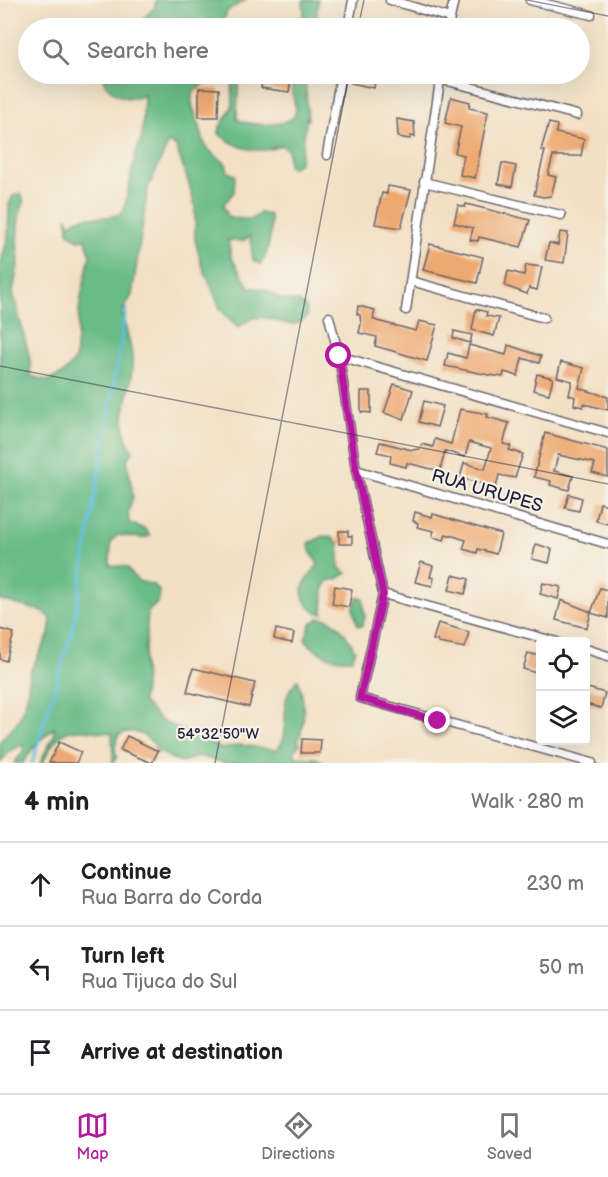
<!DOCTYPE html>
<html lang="en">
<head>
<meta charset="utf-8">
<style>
  body { margin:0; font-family:"Balsamiq Sans",sans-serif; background:#f2f2f2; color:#202124 }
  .controls { position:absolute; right:18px; bottom:18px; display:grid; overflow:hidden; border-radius:6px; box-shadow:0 6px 24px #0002 }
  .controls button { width:54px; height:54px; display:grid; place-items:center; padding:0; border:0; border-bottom:2px solid #e0e0e0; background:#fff; color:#202124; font:30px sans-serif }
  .stop { position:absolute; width:18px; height:18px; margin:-14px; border:4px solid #b5179e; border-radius:50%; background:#fff }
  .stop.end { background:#b5179e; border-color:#fff; box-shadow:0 2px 6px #0008 }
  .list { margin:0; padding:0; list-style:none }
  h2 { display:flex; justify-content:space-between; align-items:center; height:78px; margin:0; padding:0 24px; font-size:26px }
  h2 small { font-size:20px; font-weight:400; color:#757577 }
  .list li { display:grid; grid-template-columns:39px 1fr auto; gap:18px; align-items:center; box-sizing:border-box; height:84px; padding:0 24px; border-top:2px solid #e0e0e0 }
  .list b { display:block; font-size:22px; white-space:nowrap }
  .list p { margin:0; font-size:20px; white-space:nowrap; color:#757577 }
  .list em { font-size:20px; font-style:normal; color:#757577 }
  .icon { flex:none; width:33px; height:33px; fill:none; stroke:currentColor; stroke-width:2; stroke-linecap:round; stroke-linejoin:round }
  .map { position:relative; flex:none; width:608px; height:763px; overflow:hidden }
  .search { position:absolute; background:#fff; box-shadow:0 6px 24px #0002; left:18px; right:18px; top:18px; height:66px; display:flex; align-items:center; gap:15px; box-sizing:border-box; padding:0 21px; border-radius:33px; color:#757577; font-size:22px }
  .sheet { height:330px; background:#fff }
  nav { display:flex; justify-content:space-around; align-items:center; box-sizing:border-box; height:84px; border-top:2px solid #e0e0e0; background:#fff; font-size:16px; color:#757577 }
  nav a { display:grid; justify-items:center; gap:3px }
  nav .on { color:#b5179e }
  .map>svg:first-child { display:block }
</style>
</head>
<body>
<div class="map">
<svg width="608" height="763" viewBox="0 0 608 763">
  <rect width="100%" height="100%" fill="#f7f3e8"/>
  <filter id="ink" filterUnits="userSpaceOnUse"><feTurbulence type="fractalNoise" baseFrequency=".0167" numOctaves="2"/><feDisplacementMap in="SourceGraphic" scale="12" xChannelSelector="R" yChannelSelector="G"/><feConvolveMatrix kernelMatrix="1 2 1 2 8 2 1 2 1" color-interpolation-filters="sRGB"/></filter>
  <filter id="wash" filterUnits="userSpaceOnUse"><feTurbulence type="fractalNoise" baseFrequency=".008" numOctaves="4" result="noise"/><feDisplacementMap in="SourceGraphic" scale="24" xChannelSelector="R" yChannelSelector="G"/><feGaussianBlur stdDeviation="1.35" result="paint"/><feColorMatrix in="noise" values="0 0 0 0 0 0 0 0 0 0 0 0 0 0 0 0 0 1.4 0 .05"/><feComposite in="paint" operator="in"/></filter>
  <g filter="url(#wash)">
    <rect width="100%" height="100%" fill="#f2e0c4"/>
    <g fill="#6bbc87" stroke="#466f61" stroke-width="1.5">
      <polygon points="156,0 246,0 228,10 220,28 134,28 155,7"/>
      <polygon points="303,0 318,0 316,28 296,28 304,13"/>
      <path d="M138 74H213L215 80C182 91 191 101 200 127 203 137 202 144 211 152 216 157 221 158 226 164L228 172 235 175 234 192 223 205 229 218C242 217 250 224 260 213L270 215C272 229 270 253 260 264L253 260 250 236 243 241 228 240 231 257 249 287 266 290 280 299 299 302 306 307 307 316C291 336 274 313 254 318 248 319 243 325 238 328L221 310 201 263 195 239V207L189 184 176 147 169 142 148 188 132 295 122 313C125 328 132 345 132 360 134 396 112 419 133 452L127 459 133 496 128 513 129 523 145 529 150 536 142 538 118 535 111 541 110 565 127 567 138 581 154 585 160 592 159 601 148 612 144 663 145 689 142 701 160 720 222 749 240 745 276 750C296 734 273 700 298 680 305 701 306 721 298 741L300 744 294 751 296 757 315 758 326 763H225L199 756 182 762 170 757 174 760 162 753H154L156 746C145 735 134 727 118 735L115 748 117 757 113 763 112 733C74 730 61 721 43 763H40L54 735V728L36 744 23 763H14L23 752V744L9 752 0 762V741L19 720 27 697 30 672 49 635 51 618 41 611 0 600V265L8 238 9 204 13 196 21 193 24 202 19 217 17 242 19 259 13 292 30 359 31 376 48 381 64 373 75 360 80 302 90 255 86 239 78 240 68 232 67 216 70 225C85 209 108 225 124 210L136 153 142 137 144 95C128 103 111 95 103 80L110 75 135 77Z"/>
      <path d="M232 74H239L237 119C250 127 282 126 294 117L296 109 292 93 293 74H305L308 121 307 116 300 162 293 167 288 166V150L282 145C260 155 238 149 219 134L220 127 233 105Z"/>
      <path d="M324 536 333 538 339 544V568L347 573 337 579 328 581 324 587 323 614C311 612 298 598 304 585 307 578 314 571 318 564L310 551 309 543Z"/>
      <polygon points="358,597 363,598 365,617 362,626 358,626 353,609"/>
      <path d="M319 618C337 617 348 637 355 651L352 659C334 661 316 654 305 639L311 623Z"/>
    </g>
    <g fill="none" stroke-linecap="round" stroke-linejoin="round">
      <polyline stroke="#61bddf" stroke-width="3" points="32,763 73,628 126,310"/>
    </g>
    <g id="blocks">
      <g fill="#eea971">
        <polygon points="546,18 561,22 559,28 543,28"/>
        <polygon points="263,74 292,74 289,92 261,88"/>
        <polygon points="353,74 376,74 374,88 351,83"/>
        <polygon points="199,88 219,89 218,117 199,117"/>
        <polygon points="451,97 470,102 469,108 488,112 475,178 460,175 464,155 455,153 461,127 445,123"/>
        <polygon points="397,119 414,122 415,137 411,136 410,139 398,137"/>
        <polygon points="549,123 557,125 556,133 584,139 581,156 553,156 548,175 556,177 551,196 543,197 534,195 545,151 541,150"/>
        <polygon points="502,163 516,166 512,187 498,184"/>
        <polygon points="388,186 411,190 401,228 375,224 382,193 387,194"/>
        <polygon points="466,204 530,220 521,247 479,237 478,241 470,240 473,228 454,223 458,205 465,207"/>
        <polygon points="560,232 568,233 564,263 545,260 549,243 558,245"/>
        <polygon points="430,244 483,257 477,283 423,270"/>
        <polygon points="526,265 542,267 537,290 529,288 527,294 505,286 508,271 524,275"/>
        <polygon points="358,306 375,310 373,319 377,321 397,326 416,331 419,321 437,325 427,361 375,346 377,337 359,333 361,324 360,315 357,314"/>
        <polygon points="476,309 487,312 486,316 499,318 494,336 472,330"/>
        <polygon points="454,331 472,335 470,343 453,338"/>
        <polygon points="469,345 506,355 508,345 541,356 539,363 522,358 518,376 504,372 503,377 489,375 445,366 448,353 466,358"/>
        <polygon points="561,362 584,368 579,388 608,397 608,410 584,404 583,407 574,405 575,397 569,395 572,381 557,377"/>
        <polygon points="537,374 553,378 549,394 533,390"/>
        <polygon points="394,384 413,390 404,419 384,413"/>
        <polygon points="361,391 371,391 371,413 361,412"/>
        <polygon points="424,401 443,406 437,427 419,422"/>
        <polygon points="460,409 488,414 487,417 509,423 503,444 511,446 509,450 523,454 515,478 499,475 496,487 460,478 464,463 485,469 491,448 469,442 465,457 445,451 440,471 407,463 406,467 390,463 391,455 377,452 380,442 412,450 420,449 422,444 433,447 435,439 451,444"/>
        <polygon points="545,433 608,450 608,477 592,473 595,463 558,455 554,471 573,476 569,490 550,485 551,481 534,477"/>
        <polygon points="569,494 582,498 579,511 565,508"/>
        <polygon points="600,503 608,505 608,524 596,521"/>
        <polygon points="415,512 432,517 433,514 501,534 496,554 478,549 477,553 463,549 466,540 446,534 444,540 432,537 434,531 417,527 418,523 413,521"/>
        <polygon points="339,531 348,531 348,536 352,536 352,544 339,544"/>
        <polygon points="536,544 552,549 549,563 532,559"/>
        <polygon points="421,562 433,566 430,577 434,578 432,586 415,582"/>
        <polygon points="453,575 469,579 465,594 449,590"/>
        <polygon points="543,583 561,587 558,599 540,594"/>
        <polygon points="335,586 352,589 349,607 332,604"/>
        <polygon points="600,588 608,590 608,618 591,613"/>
        <polygon points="561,600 591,612 587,628 556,620"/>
        <polygon points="438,623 469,632 465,648 438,643 438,641 433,640"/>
        <polygon points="0,629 14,633 6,661 0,659"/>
        <polygon points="276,629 294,633 292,643 274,639"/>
        <polygon points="528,653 540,656 536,673 523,669"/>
        <polygon points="193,668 255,683 249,707 187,692"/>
        <polygon points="588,688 605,693 601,708 585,704"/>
        <polygon points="127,736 158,751 152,763 120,750"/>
        <polygon points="302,739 321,740 320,753 301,753"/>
        <polygon points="59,742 81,752 76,763 49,763"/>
      </g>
    </g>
  </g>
  <g filter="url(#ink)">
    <use href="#blocks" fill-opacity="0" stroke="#6b646b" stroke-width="1.5"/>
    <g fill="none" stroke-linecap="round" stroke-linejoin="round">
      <defs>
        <g id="street">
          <polyline points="390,0 450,18"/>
          <polyline points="530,0 591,15"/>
          <polyline points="348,28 353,0"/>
          <polyline points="448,28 454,0"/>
          <polyline points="440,79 577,115"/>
          <polyline points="327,155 341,74"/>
          <polyline points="424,182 561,215"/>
          <polyline points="411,281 544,318"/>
          <polyline points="406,310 441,74"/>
          <polyline points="329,317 339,356 356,470 383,594 360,698 592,763"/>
          <polyline points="339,356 608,433"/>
          <polyline points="356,470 608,544"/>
          <polyline points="383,594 557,642"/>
          <polyline points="586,649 608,656"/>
        </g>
      </defs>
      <use href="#street" stroke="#6b646b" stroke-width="11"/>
      <use href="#street" stroke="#fff" stroke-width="8"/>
    </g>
  </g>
  <g fill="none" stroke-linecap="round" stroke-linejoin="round" filter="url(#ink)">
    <polyline stroke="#b5179e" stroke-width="8" points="339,356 356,470 383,594 360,698 438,721"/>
  </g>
  <path fill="none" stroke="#22223b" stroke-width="1.5" stroke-opacity="0.45" d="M527 0 608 16M358 28 364 0M0 366 608 484M215 763 349 74"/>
  <g text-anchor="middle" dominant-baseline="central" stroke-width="4.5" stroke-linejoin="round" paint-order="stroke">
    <g font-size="18" fill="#22223b" stroke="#f7f3e8">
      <text transform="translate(487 491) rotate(16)">RUA URUPES</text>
    </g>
  </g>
  <g font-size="15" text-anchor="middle" fill="#22223b" stroke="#f7f3e8" stroke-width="4.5" stroke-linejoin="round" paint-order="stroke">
    <text x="218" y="739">54°32'50"W</text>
  </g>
</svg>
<div class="controls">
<button><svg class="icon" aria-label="locate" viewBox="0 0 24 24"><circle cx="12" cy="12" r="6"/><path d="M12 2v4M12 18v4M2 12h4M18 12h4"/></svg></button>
<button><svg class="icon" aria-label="layers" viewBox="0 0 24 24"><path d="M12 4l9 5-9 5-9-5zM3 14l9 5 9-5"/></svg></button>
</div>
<div class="stop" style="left:339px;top:356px"></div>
<div class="stop end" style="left:438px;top:721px"></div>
<div class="search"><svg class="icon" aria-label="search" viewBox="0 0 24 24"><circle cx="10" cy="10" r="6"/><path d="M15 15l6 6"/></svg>Search here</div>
</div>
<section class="sheet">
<h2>4 min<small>Walk · 280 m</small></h2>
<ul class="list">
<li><svg class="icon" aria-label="ahead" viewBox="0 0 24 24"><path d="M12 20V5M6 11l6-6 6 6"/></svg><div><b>Continue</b><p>Rua Barra do Corda</p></div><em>230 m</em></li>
<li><svg class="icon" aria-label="left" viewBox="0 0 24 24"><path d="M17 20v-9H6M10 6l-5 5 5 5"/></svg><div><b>Turn left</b><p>Rua Tijuca do Sul</p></div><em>50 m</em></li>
<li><svg class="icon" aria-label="arrive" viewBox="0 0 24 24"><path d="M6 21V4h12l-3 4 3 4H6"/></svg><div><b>Arrive at destination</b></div></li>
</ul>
</section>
<nav>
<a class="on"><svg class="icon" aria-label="map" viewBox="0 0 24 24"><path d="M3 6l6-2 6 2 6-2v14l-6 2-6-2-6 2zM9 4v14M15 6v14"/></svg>Map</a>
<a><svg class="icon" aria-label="directions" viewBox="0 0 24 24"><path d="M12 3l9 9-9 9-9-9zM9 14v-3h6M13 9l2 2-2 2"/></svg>Directions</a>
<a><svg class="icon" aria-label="saved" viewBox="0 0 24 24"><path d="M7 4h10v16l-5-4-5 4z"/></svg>Saved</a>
</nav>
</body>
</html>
